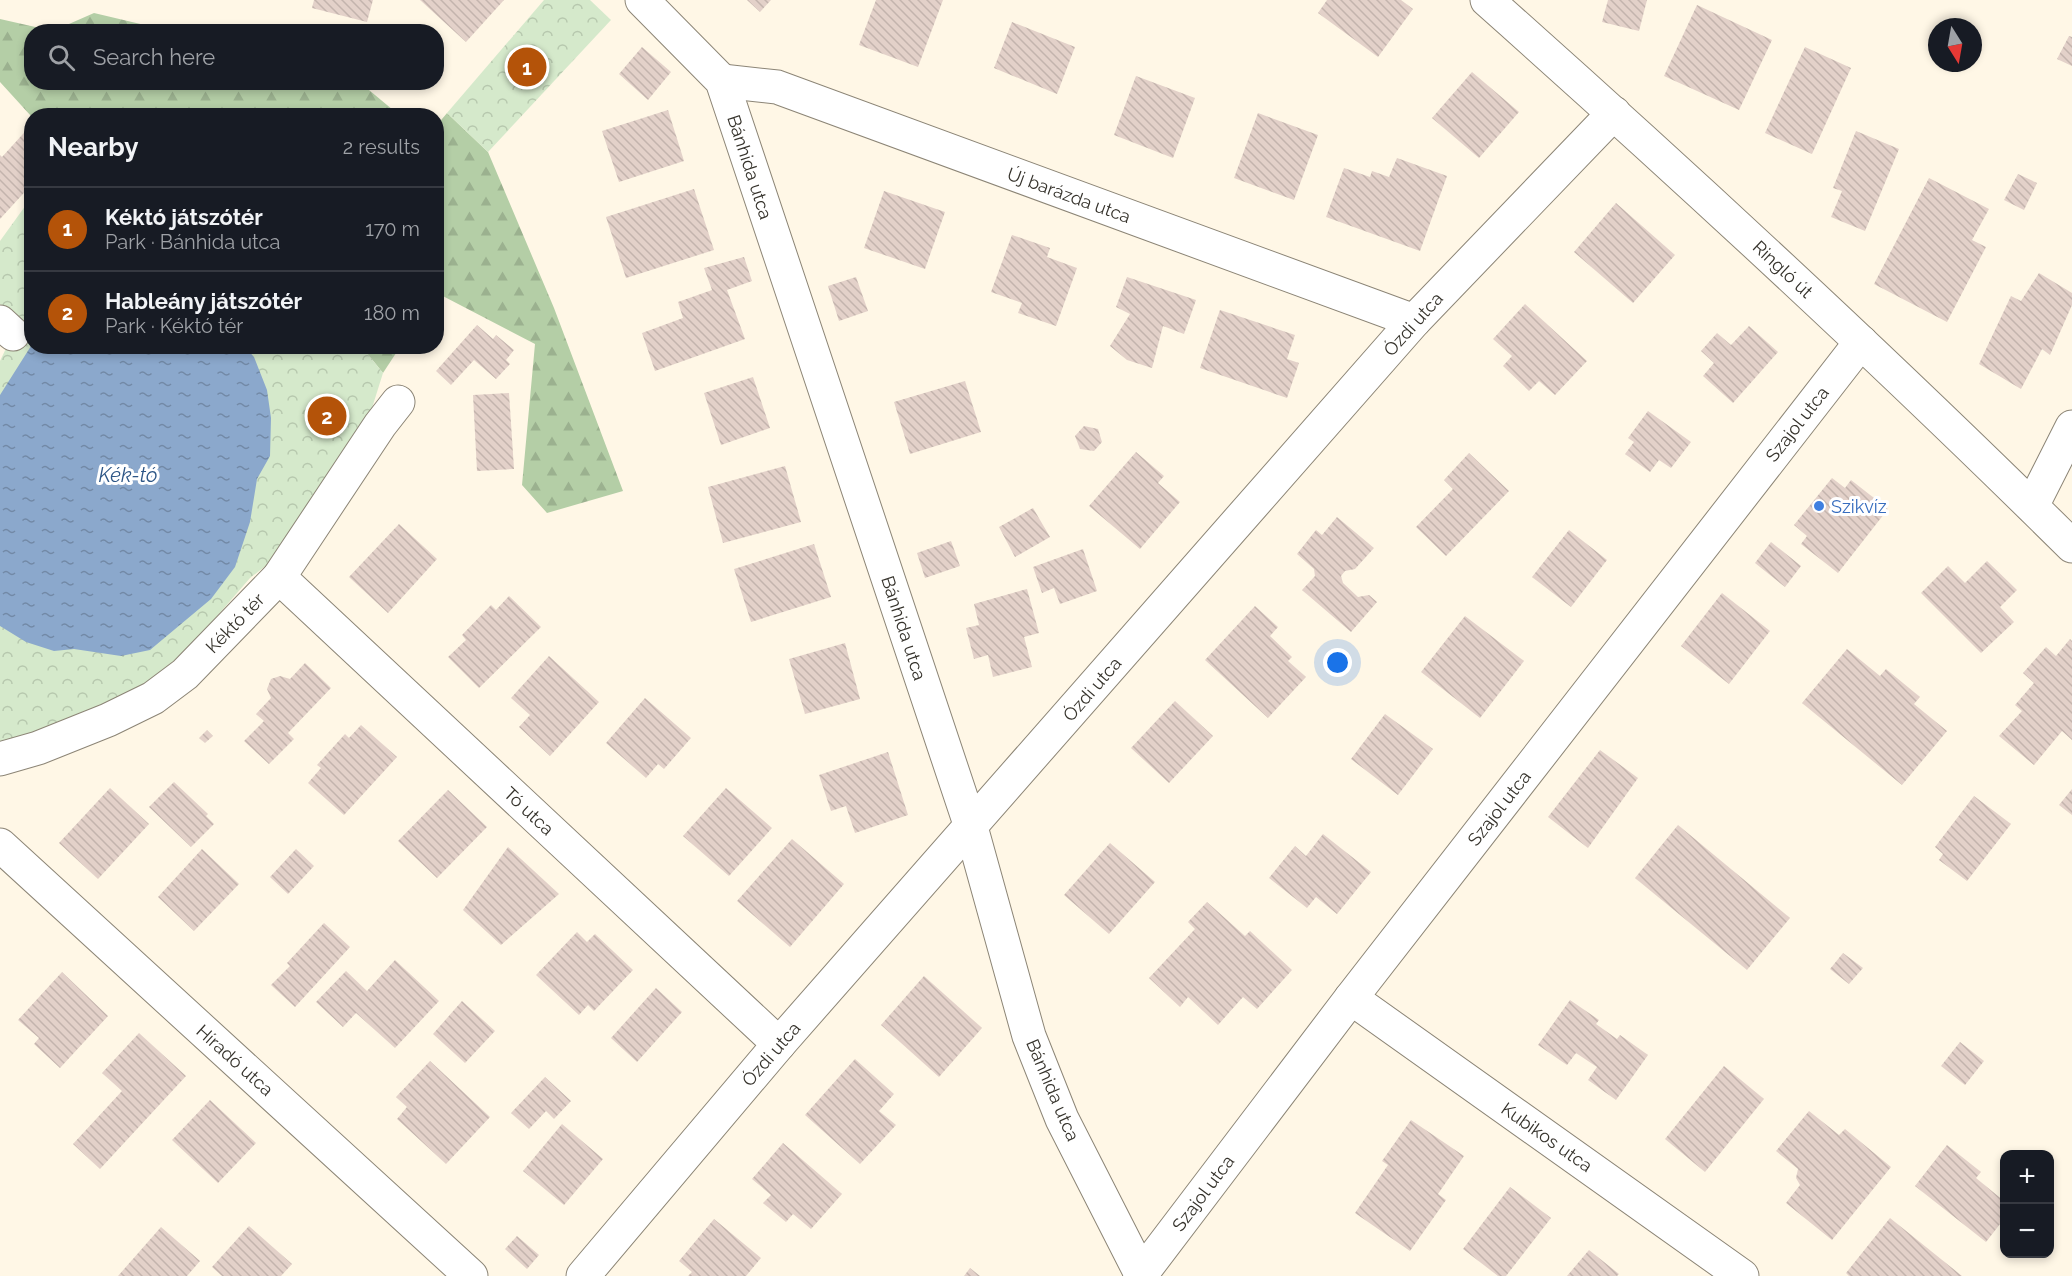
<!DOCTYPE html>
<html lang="en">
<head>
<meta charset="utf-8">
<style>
  body { margin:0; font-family:Raleway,sans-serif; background:#242831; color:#f1f3f6 }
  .controls { position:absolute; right:18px; bottom:18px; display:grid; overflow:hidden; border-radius:12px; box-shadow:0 3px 9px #0003 }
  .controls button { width:54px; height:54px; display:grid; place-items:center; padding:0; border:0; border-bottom:2px solid #363941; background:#171b24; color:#f1f3f6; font:30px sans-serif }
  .compass { position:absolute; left:1928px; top:18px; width:54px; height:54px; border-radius:50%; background:#171b24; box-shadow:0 3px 9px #0003; rotate:169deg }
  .you { position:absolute; left:1338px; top:663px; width:21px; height:21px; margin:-15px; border:4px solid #fff; border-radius:50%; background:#1a73e8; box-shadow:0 0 0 9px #1a73e833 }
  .badge { display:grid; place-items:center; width:39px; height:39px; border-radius:50%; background:#b45309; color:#fff; font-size:20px; font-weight:700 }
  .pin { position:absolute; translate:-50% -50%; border:3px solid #fff; box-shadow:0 2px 6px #0006 }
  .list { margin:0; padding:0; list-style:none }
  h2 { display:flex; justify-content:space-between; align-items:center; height:78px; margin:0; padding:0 24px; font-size:26px }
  h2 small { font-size:20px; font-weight:400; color:#9ea1a6 }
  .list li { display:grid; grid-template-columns:39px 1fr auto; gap:18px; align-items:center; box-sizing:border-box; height:84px; padding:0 24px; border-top:2px solid #363941 }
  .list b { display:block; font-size:22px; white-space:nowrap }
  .list p { margin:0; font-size:20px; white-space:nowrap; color:#9ea1a6 }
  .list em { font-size:20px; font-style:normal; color:#9ea1a6 }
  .icon { flex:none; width:33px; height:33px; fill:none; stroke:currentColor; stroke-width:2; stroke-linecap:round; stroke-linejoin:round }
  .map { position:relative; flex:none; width:2072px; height:1276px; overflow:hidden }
  .search { position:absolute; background:#171b24; box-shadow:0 3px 9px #0003; left:24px; top:24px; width:420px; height:66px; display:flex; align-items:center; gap:15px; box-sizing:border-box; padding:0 21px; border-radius:24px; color:#9ea1a6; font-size:22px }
  .panel { position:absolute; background:#171b24; box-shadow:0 3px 9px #0003; left:24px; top:108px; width:420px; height:246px; border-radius:24px }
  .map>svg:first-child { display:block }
</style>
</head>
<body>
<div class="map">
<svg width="2072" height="1276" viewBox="0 0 2072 1276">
  <defs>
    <pattern id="forest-firs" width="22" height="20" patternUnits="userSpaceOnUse" patternTransform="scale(1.5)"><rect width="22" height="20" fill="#b4cea6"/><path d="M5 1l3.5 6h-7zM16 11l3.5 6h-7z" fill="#9bb18f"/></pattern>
    <pattern id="park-crowns" width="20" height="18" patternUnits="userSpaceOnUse" patternTransform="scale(1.5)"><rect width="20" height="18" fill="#d5e9cb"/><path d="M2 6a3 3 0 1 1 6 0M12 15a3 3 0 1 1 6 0" fill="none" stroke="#b7c8ae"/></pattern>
    <pattern id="water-ripples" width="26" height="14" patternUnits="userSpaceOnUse" patternTransform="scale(1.5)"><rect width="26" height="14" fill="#8ba8cc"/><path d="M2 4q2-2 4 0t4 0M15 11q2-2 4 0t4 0" fill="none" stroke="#7289a6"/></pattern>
    <pattern id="building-back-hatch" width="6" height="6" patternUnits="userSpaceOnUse" patternTransform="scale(1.5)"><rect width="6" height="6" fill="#e3d1c9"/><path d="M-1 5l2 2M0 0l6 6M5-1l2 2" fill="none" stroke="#c3b4ad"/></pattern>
  </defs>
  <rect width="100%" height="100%" fill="#fff7e6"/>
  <g fill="url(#forest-firs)">
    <polygon points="94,13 170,31 32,32 32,82 351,83 363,85 399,115 31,116 0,82 0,19 53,31"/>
    <polygon points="447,113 488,152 554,308 623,491 547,513 522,485 535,344 437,293 437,125"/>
    <polygon points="362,347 400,347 383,373"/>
  </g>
  <g fill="url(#park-crowns)">
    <polygon points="544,0 590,0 611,20 488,152 447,113"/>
    <polygon points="31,198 32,346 362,347 383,373 372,408 282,553 250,578 192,645 139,691 0,747 0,361 19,321 0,304 0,241"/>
  </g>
  <polygon fill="url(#water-ripples)" points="31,346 245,347 254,357 267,390 271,418 270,456 257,479 250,522 235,567 211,599 150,650 121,656 74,649 54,651 26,642 0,626 0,395"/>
  <g fill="url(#building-back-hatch)">
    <polygon points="314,0 373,0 367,22 312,8"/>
    <polygon points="420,0 504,0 466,42"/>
    <polygon points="747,0 771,0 760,12"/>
    <polygon points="876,0 943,0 918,67 859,45"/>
    <polygon points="1327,0 1401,0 1413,9 1378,57 1318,13"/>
    <polygon points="1608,0 1647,0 1639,31 1602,22"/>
    <polygon points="1697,5 1772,40 1739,110 1664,76"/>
    <polygon points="1012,22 1075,47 1057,94 994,68"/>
    <polygon points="2069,36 2072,37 2072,66 2057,59"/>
    <polygon points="642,47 671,72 648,100 619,74"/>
    <polygon points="1805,47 1851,68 1812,154 1765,133"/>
    <polygon points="1472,72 1519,112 1479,158 1432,118"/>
    <polygon points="1136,76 1195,98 1173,158 1114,135"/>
    <polygon points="668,110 684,161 619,182 602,131"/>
    <polygon points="1258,113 1318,135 1294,200 1234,178"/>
    <polygon points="32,124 32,184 0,219 0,155 2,157"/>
    <polygon points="1856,131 1899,149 1865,231 1831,217 1842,191 1833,188"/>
    <polygon points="1397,158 1447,176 1420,251 1326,217 1344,168 1370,177 1372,171 1389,177"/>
    <polygon points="2018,174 2037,183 2024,210 2004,200"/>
    <polygon points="1929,178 1989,209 1972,240 1986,247 1947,322 1874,284"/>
    <polygon points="694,189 714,250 626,278 606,217"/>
    <polygon points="884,191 945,212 925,269 864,248"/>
    <polygon points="1616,203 1675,255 1633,303 1574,252"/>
    <polygon points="1012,235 1050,248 1047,257 1077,268 1056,326 1018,313 1022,303 991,292"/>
    <polygon points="744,257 752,281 727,290 745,339 655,371 642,333 683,318 678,302 712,290 704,268"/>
    <polygon points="2039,273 2072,293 2072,305 2050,355 2042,349 2021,389 1979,364 2011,296 2021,301"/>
    <polygon points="856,277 868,311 839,321 828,286"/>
    <polygon points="1127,277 1196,300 1184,334 1163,326 1152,368 1127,360 1110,346 1130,314 1116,307"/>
    <polygon points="1525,304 1587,361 1555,395 1539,381 1529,391 1503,366 1512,356 1493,339"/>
    <polygon points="1220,310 1295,335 1287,359 1299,363 1287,398 1200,368"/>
    <polygon points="477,325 493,339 496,335 514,350 506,360 510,364 496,379 474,360 451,385 436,371"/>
    <polygon points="1749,326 1778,352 1733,403 1703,376 1714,363 1701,351 1717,333 1731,345"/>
    <polygon points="753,377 770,428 721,445 704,393"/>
    <polygon points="965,381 981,432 910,454 894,402"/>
    <polygon points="509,393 514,469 477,471 473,395"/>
    <polygon points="1648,411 1691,442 1671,468 1659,460 1650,472 1625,454 1634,442 1628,438"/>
    <polygon points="1084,426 1098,429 1102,442 1094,451 1080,449 1075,436"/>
    <polygon points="1136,452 1164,476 1158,483 1180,502 1140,549 1089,506"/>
    <polygon points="1469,453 1509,491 1446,556 1416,527 1453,489 1444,480"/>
    <polygon points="785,466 801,522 723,543 708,487"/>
    <polygon points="1832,478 1845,488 1851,480 1888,509 1838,573 1801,544 1807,536 1794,525"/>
    <polygon points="1033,508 1050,537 1015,557 999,527"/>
    <polygon points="1337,517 1374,548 1355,569 1345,571 1341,576 1343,583 1358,597 1369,595 1377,602 1351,632 1302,590 1315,576 1314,569 1297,554 1316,530 1322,535"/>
    <polygon points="399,524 437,559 388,613 349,577"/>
    <polygon points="1569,530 1607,560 1571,607 1532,577"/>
    <polygon points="951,541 960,566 925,578 917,553"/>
    <polygon points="1771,542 1801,566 1785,587 1755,563"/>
    <polygon points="814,544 831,597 751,622 734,569"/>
    <polygon points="1083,549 1097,591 1060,604 1054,588 1042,593 1033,567"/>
    <polygon points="1987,561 2017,590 2000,607 2014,622 1981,653 1921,593 1948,566 1965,583"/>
    <polygon points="1027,589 1039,633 1024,637 1032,667 993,677 988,655 974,659 966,628 979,625 974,604"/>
    <polygon points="1722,593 1770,631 1729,684 1681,646"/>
    <polygon points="509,596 541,627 479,688 448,657 466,640 462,635 491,605 496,610"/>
    <polygon points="1255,606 1278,627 1270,636 1292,657 1288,661 1306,677 1268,718 1205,660"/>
    <polygon points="1465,616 1524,661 1480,718 1421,672"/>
    <polygon points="2070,639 2072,641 2072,740 2062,731 2034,765 1999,736 2022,711 2015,705 2034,683 2023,673 2046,647 2056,656"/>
    <polygon points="845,643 860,699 805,714 789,659"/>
    <polygon points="1847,649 1880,676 1886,669 1920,697 1914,704 1947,731 1902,785 1802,703"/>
    <polygon points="549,656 599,702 550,756 519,727 530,715 511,698"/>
    <polygon points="305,663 331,688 288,733 294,739 269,764 244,741 264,721 256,714 271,698 267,689 271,679 280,676 290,679"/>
    <polygon points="645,698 691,738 664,769 658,764 646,778 606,743"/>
    <polygon points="1175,701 1213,736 1169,783 1131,748"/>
    <polygon points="1385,714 1433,749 1398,795 1351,759"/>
    <polygon points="361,725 397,757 344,815 308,783 321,768 317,765 345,734 349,738"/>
    <polygon points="207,730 213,736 205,743 199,738"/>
    <polygon points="1600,750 1638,778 1588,848 1548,817"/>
    <polygon points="888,752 908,815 855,833 846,806 831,811 819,775"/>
    <polygon points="174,782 208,814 206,816 214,824 191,847 149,807"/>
    <polygon points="110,788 149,824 98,879 59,843"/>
    <polygon points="726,788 772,828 729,876 683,836"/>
    <polygon points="2072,789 2072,815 2059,805"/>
    <polygon points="448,790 487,827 437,878 398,841"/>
    <polygon points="1974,796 2011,824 1967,881 1939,860 1943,854 1935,847"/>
    <polygon points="1678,825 1790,918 1747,970 1635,878"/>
    <polygon points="1323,834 1371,872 1337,914 1316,897 1307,908 1269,878 1295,846 1306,856"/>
    <polygon points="792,839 844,884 790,947 737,901"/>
    <polygon points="1110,843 1155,882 1109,934 1064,895"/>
    <polygon points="508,847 559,894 501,945 463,910"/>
    <polygon points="202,849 239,884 194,931 158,897"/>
    <polygon points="296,849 314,866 288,894 270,877"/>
    <polygon points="1207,902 1245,936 1250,931 1292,970 1257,1009 1243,997 1218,1025 1188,997 1180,1007 1149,978 1195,929 1188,922"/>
    <polygon points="324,923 350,947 295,1007 271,985 290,966 287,963"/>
    <polygon points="577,932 587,942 595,934 633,970 594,1011 588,1005 579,1015 536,975"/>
    <polygon points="1843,953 1863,968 1849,984 1830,969"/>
    <polygon points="395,960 439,1001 395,1048 356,1013 343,1027 316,1002 346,971 367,991"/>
    <polygon points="62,972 108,1016 60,1068 34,1044 39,1038 18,1020"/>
    <polygon points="924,976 982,1028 939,1077 881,1025"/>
    <polygon points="656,988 682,1012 637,1062 611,1038"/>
    <polygon points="1570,1000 1599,1020 1596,1024 1617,1039 1620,1035 1648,1055 1616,1100 1588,1080 1597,1067 1576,1053 1567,1065 1538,1045"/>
    <polygon points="462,1001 495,1031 465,1063 433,1034"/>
    <polygon points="139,1033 186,1076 100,1169 73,1144 122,1091 102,1073"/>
    <polygon points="1960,1042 1984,1061 1965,1085 1941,1066"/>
    <polygon points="855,1059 894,1094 879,1111 896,1125 860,1164 805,1115"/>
    <polygon points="430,1061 490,1117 446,1164 397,1119 407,1107 396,1097"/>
    <polygon points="1724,1066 1764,1099 1705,1172 1665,1139"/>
    <polygon points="545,1077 571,1101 554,1119 546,1111 529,1129 511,1113"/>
    <polygon points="210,1100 256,1143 218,1183 172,1140"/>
    <polygon points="1809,1111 1839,1135 1845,1129 1891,1167 1832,1240 1786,1203 1800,1185 1796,1178 1798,1169 1776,1151"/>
    <polygon points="1411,1120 1464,1156 1438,1194 1446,1200 1410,1251 1355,1213 1388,1165 1382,1161"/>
    <polygon points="562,1124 603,1159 564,1205 523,1171"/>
    <polygon points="783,1143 842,1194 811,1229 793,1214 786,1222 763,1203 771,1195 752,1179"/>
    <polygon points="1947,1145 1981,1172 1976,1178 2004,1201 2004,1219 1986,1242 1915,1186"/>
    <polygon points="1510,1187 1551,1218 1506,1276 1498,1276 1463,1249"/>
    <polygon points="1890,1218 1962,1276 1849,1276 1846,1273"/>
    <polygon points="714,1219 761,1258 746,1276 688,1276 692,1272 679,1261"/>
    <polygon points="249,1226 292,1264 281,1276 222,1276 212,1267"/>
    <polygon points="161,1227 200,1261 187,1276 118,1276"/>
    <polygon points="517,1236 539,1255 527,1269 505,1249"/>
    <polygon points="1589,1250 1619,1274 1617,1276 1567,1276"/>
    <polygon points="970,1268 980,1276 964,1276"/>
  </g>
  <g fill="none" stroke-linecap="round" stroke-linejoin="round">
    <defs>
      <g id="street">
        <polyline points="642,0 722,81 971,827 1029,1036 1062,1119 1141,1274"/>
        <path d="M1487 0C1686 177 1882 358 2072 546"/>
        <polyline points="722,81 777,87 1414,321"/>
        <polyline points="0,322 13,334"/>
        <polyline points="2032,506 2072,427"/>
        <polyline points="279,577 779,1044"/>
        <polyline points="0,759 38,748 108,720 153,698 185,674 279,577 380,425 398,402"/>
        <polyline points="0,845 471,1276"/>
        <polyline points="1351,998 1742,1276"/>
        <polyline points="583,1276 779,1044 1414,321 1614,113"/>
        <polyline points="1140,1276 1351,998 1861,342"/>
      </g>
    </defs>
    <use href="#street" stroke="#8c8576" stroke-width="35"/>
    <use href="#street" stroke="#fff" stroke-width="33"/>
  </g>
  <circle fill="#3f7fe0" stroke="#fff" stroke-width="2" cx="1819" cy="506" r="6"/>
  <g text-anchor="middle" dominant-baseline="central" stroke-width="6" stroke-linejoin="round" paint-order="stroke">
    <g font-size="18" fill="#36332c" stroke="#fff">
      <text transform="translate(750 167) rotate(72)">Bánhida utca</text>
      <text transform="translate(1069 195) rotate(20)">Új barázda utca</text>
      <text transform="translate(1783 269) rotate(43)">Ringló út</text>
      <text transform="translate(1413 324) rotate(-48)">Ózdi utca</text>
      <text transform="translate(1797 424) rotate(-52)">Szajol utca</text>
      <text transform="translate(235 623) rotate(-46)">Kéktó tér</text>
      <text transform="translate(904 628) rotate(72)">Bánhida utca</text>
      <text transform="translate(1092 689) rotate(-49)">Ózdi utca</text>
      <text transform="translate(1499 808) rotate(-52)">Szajol utca</text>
      <text transform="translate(529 811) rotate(43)">Tó utca</text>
      <text transform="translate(771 1054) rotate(-49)">Ózdi utca</text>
      <text transform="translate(235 1060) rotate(42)">Híradó utca</text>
      <text transform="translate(1053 1090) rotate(67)">Bánhida utca</text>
      <text transform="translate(1547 1137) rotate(35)">Kubikos utca</text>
      <text transform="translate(1203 1193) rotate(-53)">Szajol utca</text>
    </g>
    <g font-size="18" fill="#366cbe" stroke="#fff" text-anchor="start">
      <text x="1831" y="506">Szikvíz</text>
    </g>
    <g font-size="20" font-style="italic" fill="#2d5686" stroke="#fff">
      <text x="128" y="475">Kék-tó</text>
    </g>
  </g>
</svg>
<div class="controls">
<button>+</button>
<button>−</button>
</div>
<svg class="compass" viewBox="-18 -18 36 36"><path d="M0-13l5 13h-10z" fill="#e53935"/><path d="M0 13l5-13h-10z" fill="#9ea1a6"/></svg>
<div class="you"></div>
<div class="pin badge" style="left:527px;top:67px">1</div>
<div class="pin badge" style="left:327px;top:416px">2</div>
<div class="search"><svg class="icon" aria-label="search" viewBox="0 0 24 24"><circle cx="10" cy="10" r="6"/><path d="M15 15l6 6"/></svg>Search here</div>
<section class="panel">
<h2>Nearby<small>2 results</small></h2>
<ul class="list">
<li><span class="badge">1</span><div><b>Kéktó játszótér</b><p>Park · Bánhida utca</p></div><em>170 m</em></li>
<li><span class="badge">2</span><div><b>Hableány játszótér</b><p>Park · Kéktó tér</p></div><em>180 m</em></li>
</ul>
</section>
</div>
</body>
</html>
